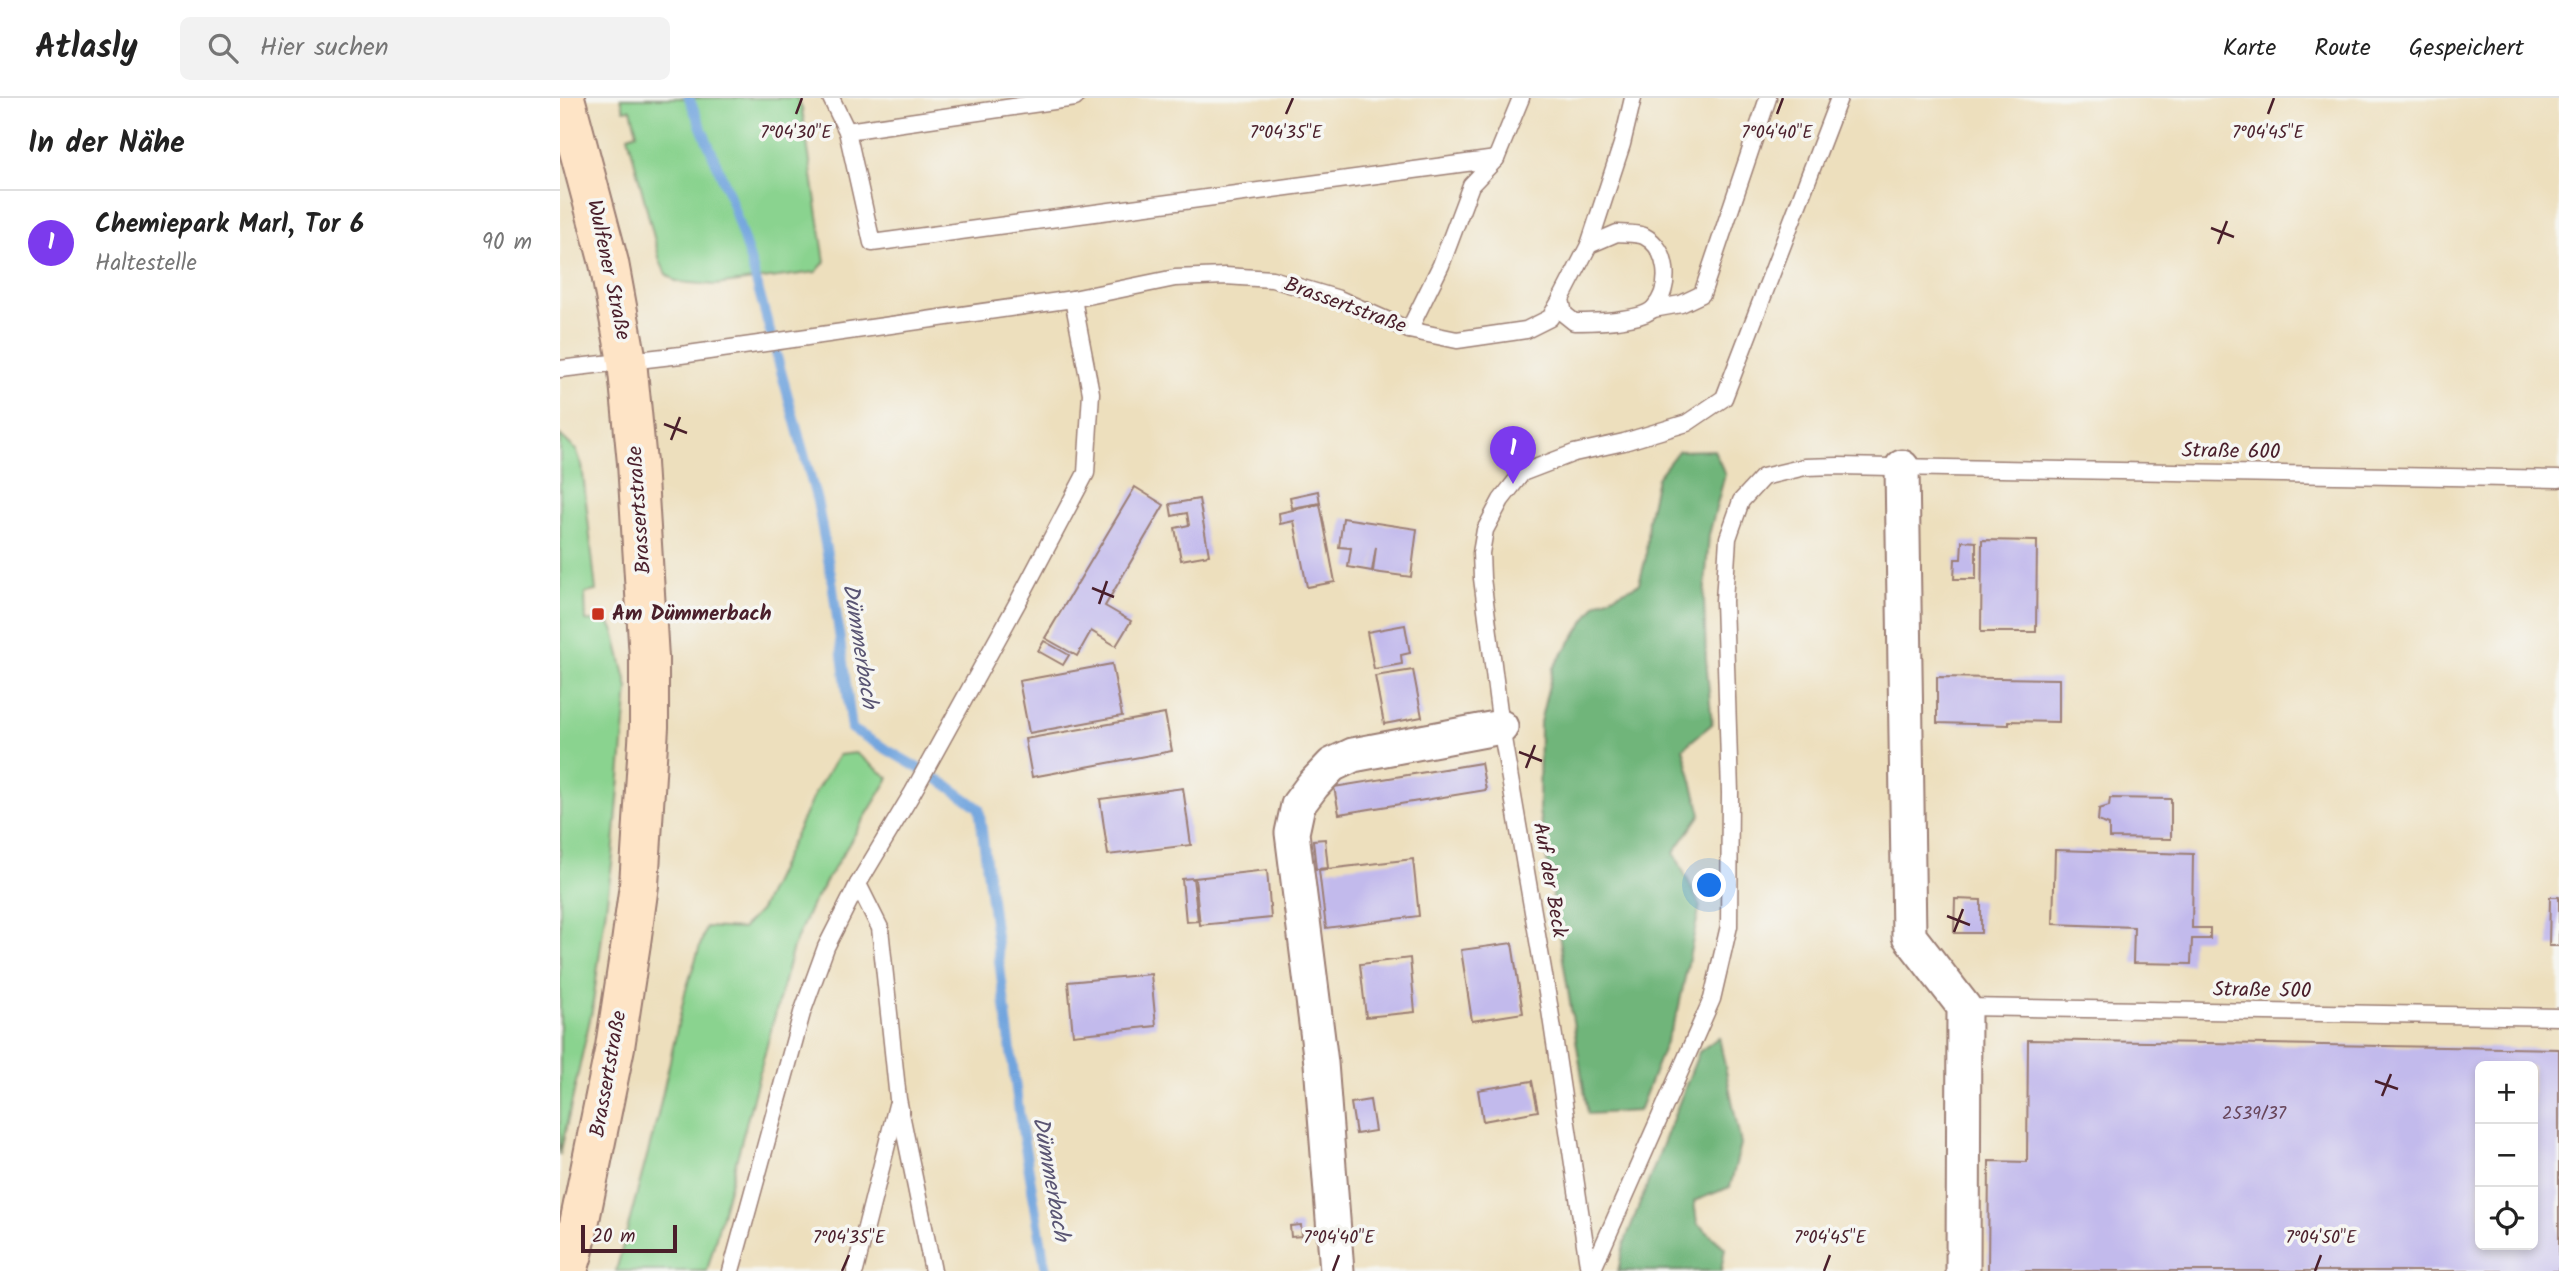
<!DOCTYPE html>
<html lang="de">
<head>
<meta charset="utf-8">
<style>
  body { margin:0; font-family:Kalam,sans-serif; background:#f2f2f2; color:#222 }
  .controls { position:absolute; right:21px; bottom:21px; display:grid; overflow:hidden; border-radius:10px; box-shadow:0 4px 10px #0003 }
  .controls button { width:63px; height:63px; display:grid; place-items:center; padding:0; border:0; border-bottom:2px solid #e0e0e0; background:#fff; color:#222; font:35px sans-serif }
  .scale { position:absolute; left:21px; bottom:18px; width:96px; box-sizing:border-box; padding-left:7px; border:4px solid #4a1f2b; border-top:0; font-size:19px; line-height:24px; white-space:nowrap; color:#4a1f2b; -webkit-text-stroke:5px #f6f6f2; paint-order:stroke }
  .you { position:absolute; left:1150px; top:788px; width:24px; height:24px; margin:-18px; border:5px solid #fff; border-radius:50%; background:#1a73e8; box-shadow:0 0 0 10px #1a73e833 }
  .badge { display:grid; place-items:center; width:46px; height:46px; border-radius:50%; background:#7c3aed; color:#fff; font-size:23px; font-weight:700 }
  .pin { position:absolute; translate:-50% -58px; filter:drop-shadow(0 2px 4px #0008) }
  .pin::after { content:''; position:absolute; top:37px; width:24px; height:21px; background:inherit; clip-path:polygon(0 0,100% 0,50% 100%) }
  .list { margin:0; padding:0; list-style:none }
  h2 { display:flex; justify-content:space-between; align-items:center; height:91px; margin:0; padding:0 28px; font-size:30px }
  h2 small { font-size:23px; font-weight:400; color:#767676 }
  .list li { display:grid; grid-template-columns:46px 1fr auto; gap:21px; align-items:center; box-sizing:border-box; height:105px; padding:0 28px; border-top:2px solid #e0e0e0 }
  .list b { display:block; font-size:26px; white-space:nowrap }
  .list p { margin:0; font-size:23px; white-space:nowrap; color:#767676 }
  .list em { font-size:23px; font-style:normal; color:#767676 }
  .icon { flex:none; width:38px; height:38px; fill:none; stroke:currentColor; stroke-width:2; stroke-linecap:round; stroke-linejoin:round }
  .map { position:relative; flex:none; width:1999px; height:1173px; overflow:hidden }
  header { display:flex; align-items:center; gap:42px; box-sizing:border-box; height:98px; padding:0 35px; background:#fff; border-bottom:2px solid #e0e0e0 }
  header strong { font-size:33px }
  nav { display:flex; gap:38px; margin-inline-start:auto; font-size:24px }
  .search { width:490px; height:63px; background:#f2f2f2; display:flex; align-items:center; gap:18px; box-sizing:border-box; padding:0 24px; border-radius:10px; color:#767676; font-size:26px }
  main { display:flex }
  aside { flex:1; background:#fff }
  .map>svg:first-child { display:block }
</style>
</head>
<body>
<header>
<strong>Atlasly</strong>
<div class="search"><svg class="icon" aria-label="search" viewBox="0 0 24 24"><circle cx="10" cy="10" r="6"/><path d="M15 15l6 6"/></svg>Hier suchen</div>
<nav><a>Karte</a><a>Route</a><a>Gespeichert</a></nav>
</header>
<main>
<aside>
<h2>In der Nähe<small></small></h2>
<ul class="list">
<li><span class="badge">1</span><div><b>Chemiepark Marl, Tor 6</b><p>Haltestelle</p></div><em>90 m</em></li>
</ul>
</aside>
<div class="map">
<svg width="1999" height="1173" viewBox="0 0 1999 1173">
  <rect width="100%" height="100%" fill="#f6f6f2"/>
  <filter id="ink" filterUnits="userSpaceOnUse"><feTurbulence type="fractalNoise" baseFrequency=".0143" numOctaves="2"/><feDisplacementMap in="SourceGraphic" scale="14" xChannelSelector="R" yChannelSelector="G"/><feConvolveMatrix kernelMatrix="1 2 1 2 8 2 1 2 1" color-interpolation-filters="sRGB"/></filter>
  <filter id="wash" filterUnits="userSpaceOnUse"><feTurbulence type="fractalNoise" baseFrequency=".00686" numOctaves="4" result="noise"/><feDisplacementMap in="SourceGraphic" scale="28" xChannelSelector="R" yChannelSelector="G"/><feGaussianBlur stdDeviation="1.57" result="paint"/><feColorMatrix in="noise" values="0 0 0 0 0 0 0 0 0 0 0 0 0 0 0 0 0 1.4 0 .05"/><feComposite in="paint" operator="in"/></filter>
  <g filter="url(#wash)">
    <rect width="100%" height="100%" fill="#eddfbd"/>
    <g fill="#8ad38f" stroke="#6a795d" stroke-width="2">
      <polygon points="61,0 237,0 242,11 265,164 256,174 155,187 117,184 106,176 100,163 68,38 77,35 71,11 64,12"/>
      <polygon points="0,337 16,352 22,367 36,493 25,495 26,523 49,524 54,533 68,590 53,758 32,912 0,1057"/>
      <polygon points="296,655 329,680 251,808 233,849 147,1173 56,1173 97,1021 125,895 146,829 182,831 200,812 256,693 279,657"/>
    </g>
    <g fill="#6fb57a" stroke="#5c6a52" stroke-width="2">
      <polygon points="1154,352 1165,376 1149,437 1144,501 1146,561 1152,626 1123,650 1141,716 1114,754 1140,808 1118,913 1079,1013 1028,1016 979,713 980,624 993,570 1037,505 1079,486 1086,459 1088,422 1097,380 1118,353"/>
      <polygon points="1159,939 1181,1046 1170,1089 1134,1103 1137,1125 1165,1150 1161,1173 1058,1173 1064,1146 1139,954"/>
    </g>
    <g fill="none" stroke-linecap="round" stroke-linejoin="round">
      <polyline stroke="#72a5de" stroke-width="10" points="129,0 169,96 191,165 257,403 272,483 292,631 387,687 419,710 459,1014 486,1173"/>
    </g>
    <g id="blocks">
      <g fill="#c2baec" fill-rule="evenodd">
        <polygon points="575,389 604,407 545,508 571,523 556,548 531,533 517,558 485,540"/>
        <polygon points="758,393 760,405 732,410 730,399"/>
        <polygon points="639,401 649,457 621,462 615,430 629,427 627,415 612,418 610,406"/>
        <polygon points="760,406 775,484 747,489 734,423 720,426 719,415"/>
        <polygon points="783,420 857,431 851,479 813,474 816,449 812,473 788,469 791,450 779,449"/>
        <polygon points="1422,442 1477,443 1476,534 1421,534"/>
        <polygon points="1402,443 1416,444 1416,481 1394,481 1395,461 1401,461"/>
        <polygon points="845,527 850,555 841,557 842,566 814,571 807,534"/>
        <polygon points="484,543 509,557 503,567 478,553"/>
        <polygon points="552,566 562,618 469,635 459,583"/>
        <polygon points="853,572 862,619 824,626 815,578"/>
        <polygon points="1377,579 1499,581 1499,624 1449,623 1449,627 1377,625"/>
        <polygon points="605,616 612,653 472,679 465,641"/>
        <polygon points="921,665 926,692 779,716 774,689"/>
        <polygon points="623,690 631,747 548,757 540,701"/>
        <polygon points="1550,700 1611,701 1611,741 1549,740 1549,727 1538,723 1539,711 1549,708"/>
        <polygon points="765,741 768,770 756,771 753,742"/>
        <polygon points="1495,752 1633,756 1632,830 1650,830 1650,841 1632,841 1631,866 1573,865 1574,829 1493,826"/>
        <polygon points="853,761 859,818 766,830 759,772"/>
        <polygon points="707,772 711,820 640,827 635,780"/>
        <polygon points="633,780 638,823 626,824 622,781"/>
        <polygon points="1990,799 1999,799 1999,848 1989,848"/>
        <polygon points="1395,801 1421,802 1421,835 1394,835"/>
        <polygon points="952,845 963,915 912,923 901,852"/>
        <polygon points="850,860 855,914 806,919 800,866"/>
        <polygon points="591,876 596,928 513,937 508,884"/>
        <path d="M1468 942 1999 951V1173H1428L1429 1063 1467 1064ZM1920 968H1973V1147H1920Z"/>
        <polygon points="972,983 978,1013 923,1023 918,992"/>
        <polygon points="810,1002 815,1033 796,1036 791,1005"/>
        <polygon points="741,1127 742,1138 731,1139 730,1128"/>
      </g>
    </g>
  </g>
  <g filter="url(#ink)">
    <use href="#blocks" fill-opacity="0" stroke="#9c7f74" stroke-width="2"/>
    <g fill="none" stroke-linecap="round" stroke-linejoin="round">
      <defs>
        <g id="lane">
          <polyline points="271,0 287,33 312,145 936,61 911,87 881,167 849,232"/>
          <polyline points="287,33 515,0"/>
          <polyline points="936,61 961,0"/>
          <path d="M1057 135C1065 136 1076 135 1084 138 1109 151 1112 189 1094 210 1082 223 1032 224 1014 224L1004 216 1001 201 1029 147Z"/>
          <polyline points="1029,147 1062,46 1073,0"/>
          <polyline points="1093,211 1121,206 1142,196 1208,0"/>
          <polyline points="0,271 121,257 513,201 615,180 665,178 712,181 779,201 849,232 897,242 966,232 990,220 1001,201"/>
          <polyline points="298,786 320,830 338,1001 373,1173"/>
          <polyline points="1404,909 1999,919"/>
          <polyline points="171,1173 242,915 266,849 298,786 353,694 460,500 526,375 531,295 513,201"/>
          <polyline points="295,1173 337,1007"/>
          <polyline points="1029,1173 990,912 941,629 922,480 921,455 925,432 941,402 962,375 1014,355 1064,344 1127,325 1164,300 1279,0"/>
          <polyline points="1032,1173 1152,901 1169,828 1170,695 1164,503 1168,440 1181,403 1203,379 1245,369 1278,368 1999,381"/>
        </g>
        <g id="street">
          <polyline points="1342,369 1349,838 1404,909 1403,1173"/>
          <polyline points="777,1173 761,965 732,735 738,707 753,687 772,667 793,657 941,629"/>
        </g>
        <polyline id="secondary" points="5,0 49,165 67,263 77,365 89,560 89,629 79,787 71,845 55,949 13,1156 8,1173"/>
      </defs>
      <use href="#lane" stroke="#9c7f74" stroke-width="19"/>
      <use href="#street" stroke="#9c7f74" stroke-width="37"/>
      <use href="#secondary" stroke="#9c7f74" stroke-width="42"/>
      <use href="#lane" stroke="#fff" stroke-width="16"/>
      <use href="#street" stroke="#fff" stroke-width="33"/>
      <use href="#secondary" stroke="#fee4c6" stroke-width="38"/>
    </g>
  </g>
  <path fill="none" stroke="#4a1f2b" stroke-width="2.5" d="M236 16 242 0M726 16 733 0M1217 16 1223 0M1708 16 1714 0M1651 130 1674 139M1658 146 1667 123M104 326 127 335M111 342 120 319M532 490 554 499M539 506 547 483M959 654 982 663M966 670 975 647M1387 818 1410 827M1394 834 1403 811M1815 983 1838 991M1822 998 1831 976M282 1173 289 1157M773 1173 779 1157M1264 1173 1270 1157M1755 1173 1761 1157"/>
  <rect fill="#c8321e" stroke="#f6f6f2" stroke-width="2.5" x="31" y="509" width="14" height="14" rx="3.5"/>
  <g text-anchor="middle" dominant-baseline="central" stroke-width="7" stroke-linejoin="round" paint-order="stroke">
    <g font-size="18" fill="#68465b">
      <text x="1694" y="1016">2539/37</text>
    </g>
    <g font-size="21" fill="#4a1f2b" stroke="#f6f6f2">
      <text transform="translate(48 172) rotate(78)">Wulfener Straße</text>
      <text transform="translate(785 208) rotate(20)">Brassertstraße</text>
      <text transform="translate(1671 354) rotate(1)">Straße 600</text>
      <text transform="translate(80 412) rotate(-94)">Brassertstraße</text>
      <text transform="translate(989 782) rotate(80)">Auf der Beck</text>
      <text transform="translate(1702 893) rotate(1)">Straße 500</text>
      <text transform="translate(49 976) rotate(-80)">Brassertstraße</text>
    </g>
    <g font-size="21" font-weight="bold" fill="#4a1f2b" stroke="#f6f6f2" text-anchor="start">
      <text x="52" y="516">Am Dümmerbach</text>
    </g>
    <g font-size="23" font-style="italic" fill="#5a5573" stroke="#f6f6f2">
      <text transform="translate(299 548) rotate(81)">Dümmerbach</text>
      <text transform="translate(490 1081) rotate(80)">Dümmerbach</text>
    </g>
  </g>
  <g font-size="18" text-anchor="middle" fill="#4a1f2b" stroke="#f6f6f2" stroke-width="7" stroke-linejoin="round" paint-order="stroke">
    <text x="726" y="40">7°04'35"E</text>
    <text x="1217" y="40">7°04'40"E</text>
    <text x="1708" y="40">7°04'45"E</text>
    <text x="236" y="40">7°04'30"E</text>
    <text x="289" y="1145">7°04'35"E</text>
    <text x="779" y="1145">7°04'40"E</text>
    <text x="1270" y="1145">7°04'45"E</text>
    <text x="1761" y="1145">7°04'50"E</text>
  </g>
</svg>
<div class="controls">
<button>+</button>
<button>−</button>
<button><svg class="icon" aria-label="locate" viewBox="0 0 24 24"><circle cx="12" cy="12" r="6"/><path d="M12 2v4M12 18v4M2 12h4M18 12h4"/></svg></button>
</div>
<div class="scale">20 m</div>
<div class="you"></div>
<div class="pin badge" style="left:953px;top:386px">1</div>
</div>
</main>
</body>
</html>
